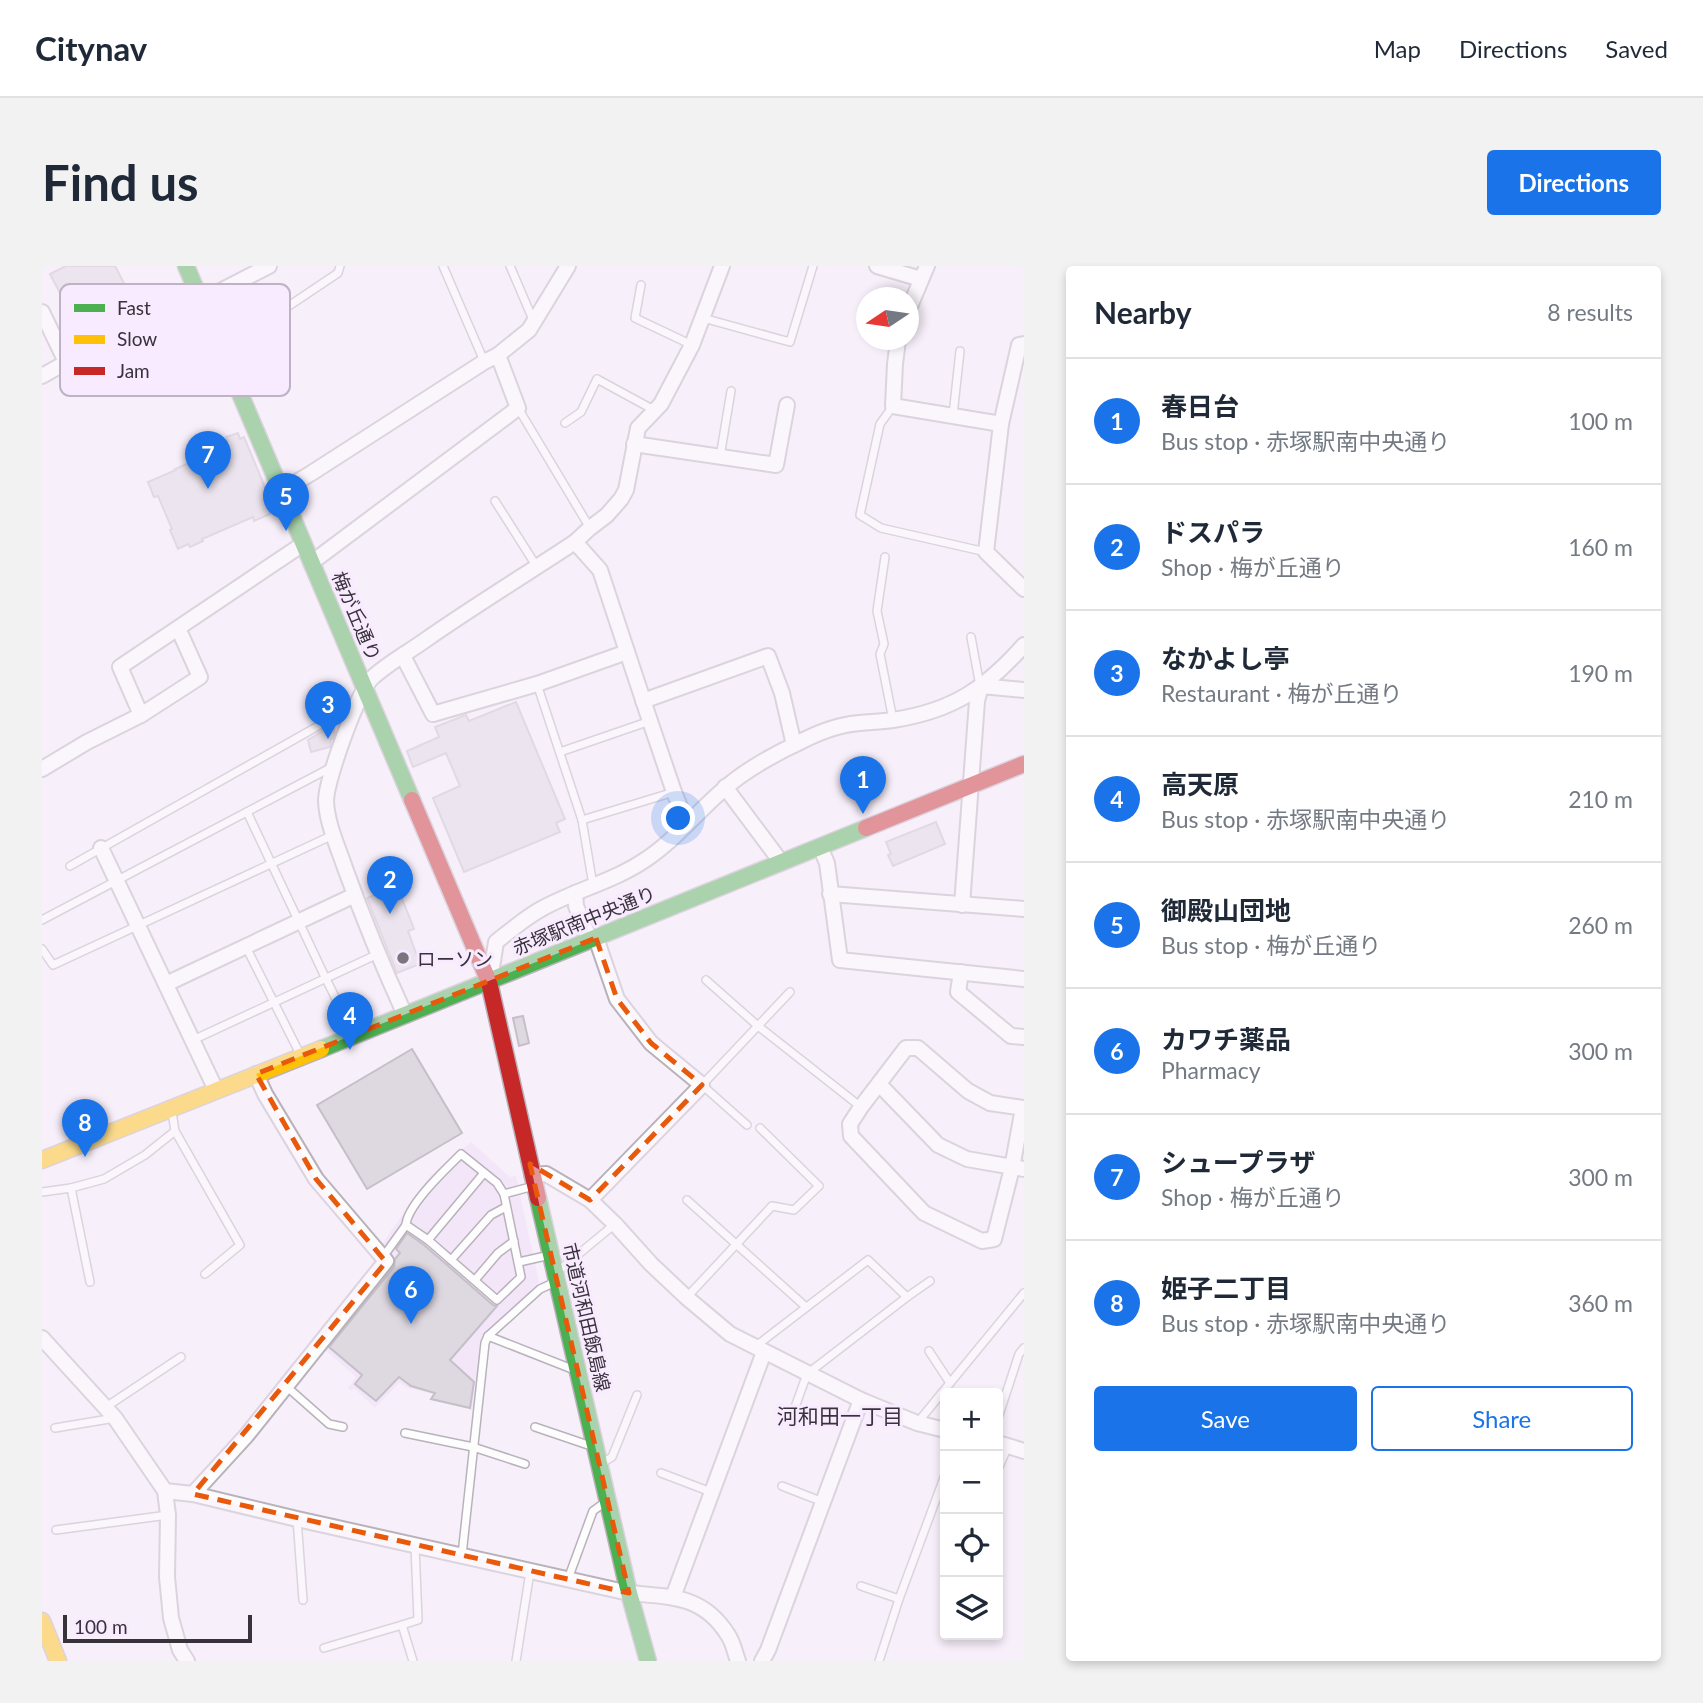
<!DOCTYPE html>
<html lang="en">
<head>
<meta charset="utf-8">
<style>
  body { margin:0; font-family:Lato,"Noto Sans JP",sans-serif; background:#f2f2f3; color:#1f2937 }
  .controls { position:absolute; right:21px; bottom:21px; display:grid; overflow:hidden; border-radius:7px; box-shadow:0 4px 10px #0003 }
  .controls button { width:63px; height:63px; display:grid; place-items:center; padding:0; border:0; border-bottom:2px solid #e0e1e3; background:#fff; color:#1f2937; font:35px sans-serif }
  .compass { position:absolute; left:814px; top:21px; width:63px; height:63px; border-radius:50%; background:#fff; box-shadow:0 4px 10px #0003; rotate:257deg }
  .scale { position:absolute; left:21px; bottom:18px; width:189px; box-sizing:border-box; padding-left:7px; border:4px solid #38333b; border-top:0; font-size:19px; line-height:24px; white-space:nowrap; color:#38333b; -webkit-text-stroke:5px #f8eaff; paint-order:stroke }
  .you { position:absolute; left:637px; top:553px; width:24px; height:24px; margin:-18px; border:5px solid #fff; border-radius:50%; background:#1a73e8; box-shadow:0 0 0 10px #1a73e833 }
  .badge { display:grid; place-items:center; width:46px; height:46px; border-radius:50%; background:#1a73e8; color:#fff; font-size:23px; font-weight:700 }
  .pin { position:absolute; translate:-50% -58px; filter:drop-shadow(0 2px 4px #0008) }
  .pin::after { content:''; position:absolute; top:37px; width:24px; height:21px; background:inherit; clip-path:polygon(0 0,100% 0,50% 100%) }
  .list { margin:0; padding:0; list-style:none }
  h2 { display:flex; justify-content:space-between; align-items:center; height:91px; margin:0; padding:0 28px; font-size:30px }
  h2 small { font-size:23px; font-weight:400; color:#747a83 }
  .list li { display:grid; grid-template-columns:46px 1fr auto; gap:21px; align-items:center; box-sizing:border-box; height:126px; padding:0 28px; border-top:2px solid #e0e1e3 }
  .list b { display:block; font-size:26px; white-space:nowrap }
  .list p { margin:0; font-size:23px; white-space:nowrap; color:#747a83 }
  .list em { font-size:23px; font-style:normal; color:#747a83 }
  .actions { display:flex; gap:14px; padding:21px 28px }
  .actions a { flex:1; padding:16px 0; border:2px solid #1a73e8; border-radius:7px; text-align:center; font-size:24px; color:#1a73e8 }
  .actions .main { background:#1a73e8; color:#fff }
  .icon { flex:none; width:38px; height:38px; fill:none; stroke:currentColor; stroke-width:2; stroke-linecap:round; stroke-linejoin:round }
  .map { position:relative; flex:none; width:982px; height:1395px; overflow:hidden; border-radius:7px }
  header { display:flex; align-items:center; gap:42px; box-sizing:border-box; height:98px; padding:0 35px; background:#fff; border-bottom:2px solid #e0e1e3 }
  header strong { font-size:33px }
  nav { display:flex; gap:38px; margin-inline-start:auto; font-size:24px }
  .intro { display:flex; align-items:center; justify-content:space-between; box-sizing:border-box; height:168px; padding:0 42px }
  h1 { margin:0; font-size:49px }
  .button { padding:18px 32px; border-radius:7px; background:#1a73e8; color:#fff; font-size:24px; font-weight:700 }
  main { display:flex; gap:42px; padding:0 42px }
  aside { flex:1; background:#fff; border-radius:7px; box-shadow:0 4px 10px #0003 }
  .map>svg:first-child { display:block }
</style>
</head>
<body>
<header>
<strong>Citynav</strong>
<nav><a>Map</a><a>Directions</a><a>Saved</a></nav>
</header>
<div class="intro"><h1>Find us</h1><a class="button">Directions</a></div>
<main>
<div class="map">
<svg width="982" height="1395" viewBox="0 0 982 1395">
  <rect width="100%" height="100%" fill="#f7effa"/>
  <polygon fill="#f3e6f9" points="429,876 468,911 474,910 497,1016 440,1072 434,1132 430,1144 388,1133 391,1128 366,1122 357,1117 333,1142 312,1122 309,1125 306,1122 314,1111 279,1080 351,992 338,981 381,919 390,908"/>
  <g fill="#ded8e0" stroke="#c5bfc8" stroke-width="2">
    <polygon points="24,0 73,0 94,40 43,66 41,63 38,65 8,8"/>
    <polygon points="196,167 198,173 202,171 232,243 227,245 228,248 212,255 211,251 160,273 161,275 148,281 146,278 136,283 128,264 130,263 116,230 112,231 106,216 134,204 133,203 147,197 146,194 170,184 169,182 186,175 184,171"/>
    <polygon points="474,436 523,553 514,557 518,566 422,606 391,532 418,520 404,487 371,501 365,485 397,471 393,461 424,449 427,455"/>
    <polygon points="291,459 293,467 291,473 289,473 288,481 269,486 266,474"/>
    <polygon points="894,556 903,578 851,600 846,589 849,588 844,576"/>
    <polygon points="355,620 372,663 366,665 378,698 355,707 325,632"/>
    <polygon points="481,750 487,777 477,780 471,752"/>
    <polygon points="370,783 420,867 325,923 275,839"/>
    <polygon points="365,967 382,979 451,1039 455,1040 408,1094 432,1116 428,1142 389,1133 393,1127 369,1120 357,1111 334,1135 313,1118 320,1109 287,1081 352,1001 353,993 358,987 354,983"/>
  </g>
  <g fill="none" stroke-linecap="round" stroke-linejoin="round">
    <defs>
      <g id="lane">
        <polyline points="401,0 442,95"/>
        <polyline points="468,0 492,56"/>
        <polyline points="599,19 593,52 650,79"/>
        <polyline points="661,52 748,76 771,0"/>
        <polyline points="181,84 296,7 298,0"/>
        <polyline points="851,140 838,158 818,249 839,262 944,286"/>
        <polyline points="476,142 548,262"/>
        <polyline points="911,149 918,85"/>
        <polyline points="523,157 539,146 555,113 612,144"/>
        <polyline points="678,191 689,125"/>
        <polyline points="453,235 495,301"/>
        <polyline points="843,291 835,345 842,378 838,388 851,454"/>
        <polyline points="929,371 938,420"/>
        <polyline points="495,418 540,554 551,619"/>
        <polyline points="518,486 608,455"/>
        <polyline points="205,546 283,711 312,769"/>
        <polyline points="540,554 632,526"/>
        <polyline points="28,600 308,442 311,441"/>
        <polyline points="0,654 290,501"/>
        <polyline points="204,681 259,790"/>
        <polyline points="0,683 11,699 291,569"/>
        <polyline points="664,714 716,760 819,841"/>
        <polyline points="151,774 336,688"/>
        <polyline points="705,859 660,819 748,726"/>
        <polyline points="133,865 198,979 163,1008"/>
        <path d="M419 888 455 917 462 928 479 1011 455 1034 386 974 364 959C365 939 404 903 419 888Z"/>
        <polyline points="29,922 62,913 103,889 133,865 130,846"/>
        <polyline points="0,926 29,922 48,1016"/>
        <polyline points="462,928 492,920"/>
        <polyline points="645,934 764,1041"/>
        <polyline points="386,974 442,907"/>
        <polyline points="341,991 364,959"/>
        <polyline points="409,994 449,949 464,941"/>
        <polyline points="477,996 508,989"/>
        <polyline points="516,1005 573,958"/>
        <polyline points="433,1014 456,987 472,975"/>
        <polyline points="645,1031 730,940 752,944 777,920 718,862"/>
        <polyline points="446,1070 530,1103"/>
        <polyline points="714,1080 826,994 865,1031 888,1015"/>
        <polyline points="887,1085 908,1117"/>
        <polyline points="244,1120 287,1158 301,1161"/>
        <polyline points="64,1141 139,1091"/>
        <polyline points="956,1152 977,1088 982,1082"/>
        <polyline points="748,1155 765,1108 865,1031"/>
        <polyline points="876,1156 982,1027"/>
        <polyline points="493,1161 549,1180"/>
        <polyline points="13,1162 73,1152"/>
        <polyline points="363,1167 431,1181 483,1198"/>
        <polyline points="560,1197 570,1191 595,1129"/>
        <polyline points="956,1203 966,1180"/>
        <polyline points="619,1207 669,1226"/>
        <polyline points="740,1220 781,1236"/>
        <polyline points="255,1253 261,1334"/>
        <polyline points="14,1264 126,1249"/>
        <polyline points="420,1289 443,1077 446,1070 498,1023 509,1018 510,1015"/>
        <polyline points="526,1313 551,1245 562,1237"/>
        <polyline points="819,1320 857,1333"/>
        <polyline points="360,1359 376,1354 373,1280"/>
        <polyline points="282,1382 360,1359 371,1395"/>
        <polyline points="474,1395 488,1306"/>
        <polyline points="837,1395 857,1333 903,1209"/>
      </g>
      <g id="street">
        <polyline points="835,0 879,13"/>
        <polyline points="159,35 227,0"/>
        <polyline points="866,45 885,0"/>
        <polyline points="0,46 24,96"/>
        <polyline points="856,74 853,98 851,140 959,158 944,286 982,323"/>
        <polyline points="0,110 154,23"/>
        <polyline points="959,158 977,79 982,78"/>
        <polyline points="592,178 734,199 745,139"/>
        <polyline points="239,225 268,208 442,96 456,89 487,64 526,0"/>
        <polyline points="533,276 558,304 608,455 632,526 645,558"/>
        <polyline points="269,297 476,142 456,89"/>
        <polyline points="136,362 158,411 99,449 78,401 261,278"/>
        <polyline points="361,390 391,448 495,418 585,386"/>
        <polyline points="601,435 726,390 740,427 752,479"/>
        <polyline points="0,503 45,476 99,449"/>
        <polyline points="683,521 739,596"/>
        <polyline points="778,581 785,597 798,694 982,713"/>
        <polyline points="59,582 174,824"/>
        <polyline points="533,627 534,640 548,674"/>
        <polyline points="788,628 982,643"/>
        <polyline points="920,639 935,435 939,420 982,424"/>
        <polyline points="919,706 916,726 969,770 982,771"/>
        <path d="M448 714 454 676C469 664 484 651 501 642 534 624 572 615 603 594 632 575 655 546 682 523 702 505 729 490 754 478 771 469 789 461 809 458 823 456 837 456 851 454 910 445 943 423 982 379"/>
        <polyline points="124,718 313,629"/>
        <path d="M363 749C341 701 321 652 303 602 296 581 285 558 284 535 284 515 316 425 330 412 345 398 365 387 382 375 432 340 483 309 533 276L548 262 565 249 579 233 584 224 596 162 619 138 650 79 680 0"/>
        <polyline points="837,818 896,879 925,893 982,903"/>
        <polyline points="981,842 948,837 926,825 876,782 864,782 819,841 808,858 809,870 882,947 940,975 952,973 970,902 981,842 982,842"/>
        <polyline points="490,909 504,908 548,934 573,958 609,998 644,1031 688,1068 819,1134 875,1157 903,1164"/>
        <polyline points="548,934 660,819 609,777 575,733 554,672"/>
        <polyline points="0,1072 73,1152 123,1225 126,1249 125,1311 129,1352 138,1384 145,1395"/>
        <polyline points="956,1177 982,1185"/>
        <path d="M123 1225 151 1228 255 1253 587 1327C629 1331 661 1329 686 1369 691 1376 693 1387 696 1395"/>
        <polyline points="151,1228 204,1170 344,995 274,913 223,828 214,808"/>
        <polyline points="631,1331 722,1086"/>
        <polyline points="720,1395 726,1384 819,1134"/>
      </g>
      <g id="fast">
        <polyline points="144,0 370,534"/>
        <polyline points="279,783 824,562"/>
        <polyline points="496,932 587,1327 606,1395"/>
      </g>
      <g id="slow">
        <polyline points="0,894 279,783"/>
        <polyline points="0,1355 16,1395"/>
      </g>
      <g id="jam">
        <polyline points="370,534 447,716 496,932"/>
        <polyline points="824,562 982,498"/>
      </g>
    </defs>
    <use href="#lane" stroke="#b9b2bb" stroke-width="10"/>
    <use href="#street" stroke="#b9b2bb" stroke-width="18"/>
    <use href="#fast" stroke="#b9b2bb" stroke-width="19"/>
    <use href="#slow" stroke="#b9b2bb" stroke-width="19"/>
    <use href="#jam" stroke="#b9b2bb" stroke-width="19"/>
    <use href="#lane" stroke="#fefdfe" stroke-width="7"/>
    <use href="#street" stroke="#fefdfe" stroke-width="14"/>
    <use href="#fast" stroke="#4caf50" stroke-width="16"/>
    <use href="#slow" stroke="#ffc107" stroke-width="16"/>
    <use href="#jam" stroke="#c62828" stroke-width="16"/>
  </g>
  <path d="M0 0H982V1395H0ZM554 672 575 733 609 777 660 819 548 934 488 898 587 1327 151 1228 344 996 274 913 214 808Z" fill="#f7effa" fill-opacity=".55" fill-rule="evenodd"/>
  <path fill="none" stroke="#e8590c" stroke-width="5" stroke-dasharray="14 9" stroke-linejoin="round" d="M554 672 575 733 609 777 660 819 548 934 488 898 587 1327 151 1228 344 996 274 913 214 808Z"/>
  <circle fill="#7b757e" stroke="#f8eaff" stroke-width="2.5" cx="361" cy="692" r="7"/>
  <g text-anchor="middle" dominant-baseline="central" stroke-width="6" stroke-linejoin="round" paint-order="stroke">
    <g font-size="19" fill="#38333b" stroke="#f8eaff">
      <text transform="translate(315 350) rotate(67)">梅が丘通り</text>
      <text transform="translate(542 654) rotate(-22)">赤塚駅南中央通り</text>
      <text transform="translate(545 1051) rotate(77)">市道河和田飯島線</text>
    </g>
    <g font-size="19" fill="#38333b" stroke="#f8eaff" text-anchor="start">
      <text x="375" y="692">ローソン</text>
    </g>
    <g font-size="21" fill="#38333b" stroke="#f8eaff">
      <text x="798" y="1149">河和田一丁目</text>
    </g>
  </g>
  <rect x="18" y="18" width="230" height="112" rx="10" fill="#f8eaff" stroke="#beb3c4" stroke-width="2"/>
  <rect x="32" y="38" width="31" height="8" fill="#4caf50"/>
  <rect x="32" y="69" width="31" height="9" fill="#ffc107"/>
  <rect x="32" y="101" width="31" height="8" fill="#c62828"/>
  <g font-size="19" fill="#38333b">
    <text x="75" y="49">Fast</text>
    <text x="75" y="80">Slow</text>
    <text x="75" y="112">Jam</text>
  </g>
</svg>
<div class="controls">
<button>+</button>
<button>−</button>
<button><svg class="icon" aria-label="locate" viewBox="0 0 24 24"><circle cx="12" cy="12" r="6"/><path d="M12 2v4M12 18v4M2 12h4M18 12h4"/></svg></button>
<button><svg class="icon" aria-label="layers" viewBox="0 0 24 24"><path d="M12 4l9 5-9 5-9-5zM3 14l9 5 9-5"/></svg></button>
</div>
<svg class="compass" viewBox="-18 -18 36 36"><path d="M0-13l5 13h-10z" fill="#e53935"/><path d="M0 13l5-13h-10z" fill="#747a83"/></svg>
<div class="scale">100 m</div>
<div class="you"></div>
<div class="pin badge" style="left:821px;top:548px">1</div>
<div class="pin badge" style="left:348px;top:648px">2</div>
<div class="pin badge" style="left:286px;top:473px">3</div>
<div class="pin badge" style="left:308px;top:784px">4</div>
<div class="pin badge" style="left:244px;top:265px">5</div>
<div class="pin badge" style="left:369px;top:1058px">6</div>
<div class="pin badge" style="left:166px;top:223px">7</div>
<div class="pin badge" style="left:43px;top:891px">8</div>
</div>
<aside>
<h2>Nearby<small>8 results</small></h2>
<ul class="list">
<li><span class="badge">1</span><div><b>春日台</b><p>Bus stop · 赤塚駅南中央通り</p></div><em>100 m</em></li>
<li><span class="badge">2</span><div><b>ドスパラ</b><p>Shop · 梅が丘通り</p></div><em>160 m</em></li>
<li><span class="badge">3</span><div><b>なかよし亭</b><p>Restaurant · 梅が丘通り</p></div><em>190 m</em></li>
<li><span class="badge">4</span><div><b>高天原</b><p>Bus stop · 赤塚駅南中央通り</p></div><em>210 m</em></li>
<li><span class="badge">5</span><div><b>御殿山団地</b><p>Bus stop · 梅が丘通り</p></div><em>260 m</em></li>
<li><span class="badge">6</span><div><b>カワチ薬品</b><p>Pharmacy</p></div><em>300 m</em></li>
<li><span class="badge">7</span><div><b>シュープラザ</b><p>Shop · 梅が丘通り</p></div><em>300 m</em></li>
<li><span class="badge">8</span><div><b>姫子二丁目</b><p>Bus stop · 赤塚駅南中央通り</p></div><em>360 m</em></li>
</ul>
<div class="actions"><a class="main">Save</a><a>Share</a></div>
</aside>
</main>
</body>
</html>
